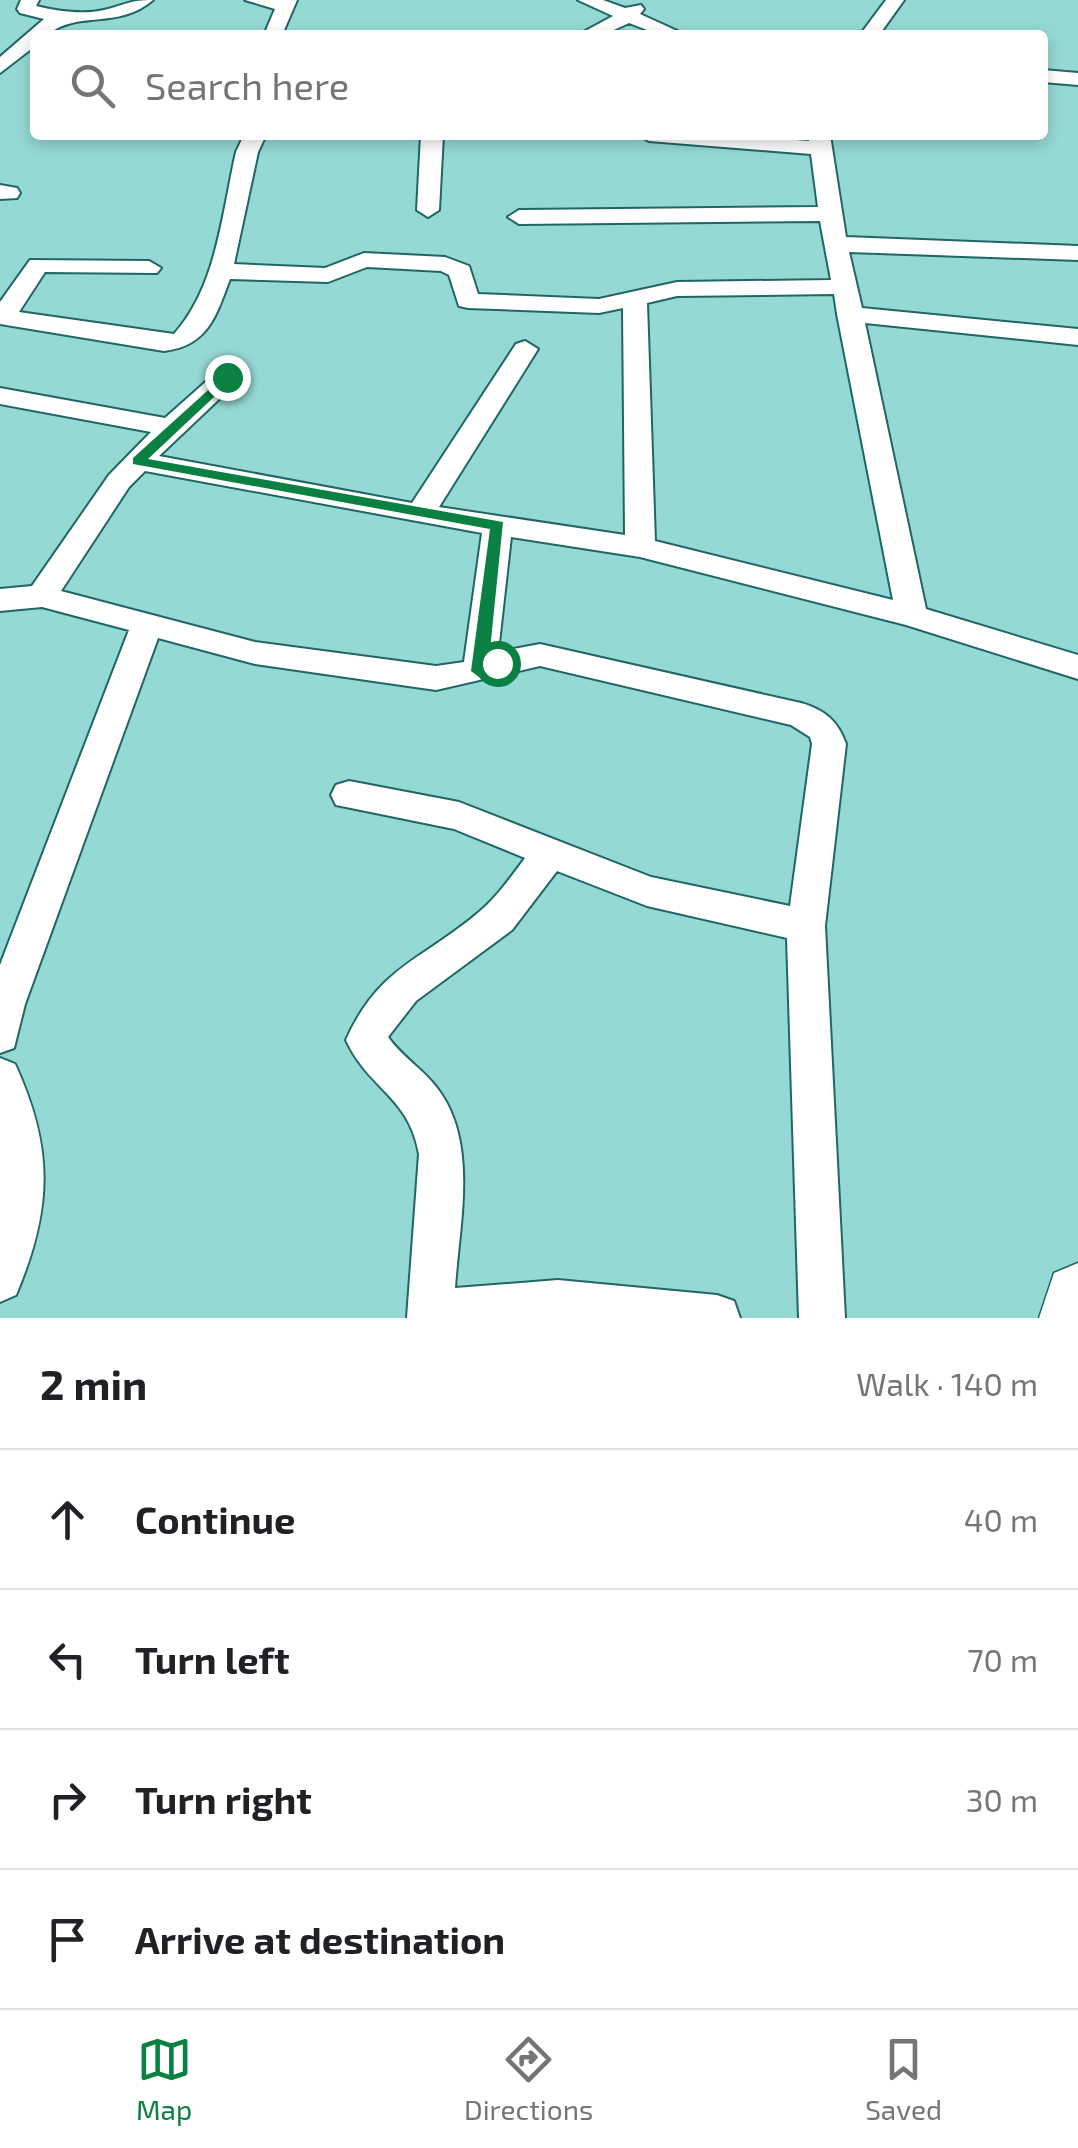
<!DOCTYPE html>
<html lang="en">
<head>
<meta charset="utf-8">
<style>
  body { margin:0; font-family:"Exo 2",sans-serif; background:#f2f2f2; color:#202124 }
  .stop { position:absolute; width:30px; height:30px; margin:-22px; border:8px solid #0b8043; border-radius:50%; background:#fff }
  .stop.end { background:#0b8043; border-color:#fff; box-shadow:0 2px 10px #0008 }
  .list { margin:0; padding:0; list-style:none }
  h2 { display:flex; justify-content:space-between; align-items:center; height:130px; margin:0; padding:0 40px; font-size:42px }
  h2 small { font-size:32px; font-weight:400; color:#757577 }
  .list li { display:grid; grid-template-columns:65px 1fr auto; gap:30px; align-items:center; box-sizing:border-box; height:140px; padding:0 40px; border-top:2px solid #e0e0e0 }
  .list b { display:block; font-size:38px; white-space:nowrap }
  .list em { font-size:32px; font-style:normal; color:#757577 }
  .icon { flex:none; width:55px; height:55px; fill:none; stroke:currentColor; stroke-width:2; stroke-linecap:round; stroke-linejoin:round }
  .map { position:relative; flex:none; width:1078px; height:1318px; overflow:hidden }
  .search { position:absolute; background:#fff; box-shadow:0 5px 15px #0003; left:30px; right:30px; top:30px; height:110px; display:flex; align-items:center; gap:25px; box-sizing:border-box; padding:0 35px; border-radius:10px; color:#757577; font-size:38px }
  .sheet { height:690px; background:#fff }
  nav { display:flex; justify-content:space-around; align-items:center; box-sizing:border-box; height:140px; border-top:2px solid #e0e0e0; background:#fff; font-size:28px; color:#757577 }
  nav a { display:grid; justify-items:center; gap:5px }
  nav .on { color:#0b8043 }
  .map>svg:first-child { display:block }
</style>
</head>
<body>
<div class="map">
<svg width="1078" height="1318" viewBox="0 0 1078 1318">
  <rect width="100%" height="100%" fill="#95d9d5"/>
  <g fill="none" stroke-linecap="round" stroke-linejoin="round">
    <defs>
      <g id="street">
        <path d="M21 0H39L36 6C57 11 83 15 104 10 125 5 129 0 153 0 119 30 75 10 48 35H35V46L0 73V57L44 19 20 13 17 9Z"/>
        <polygon points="245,0 297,0 282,35 264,35 275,9"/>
        <polygon points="578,0 603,0 625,8 641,5 644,9 640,14 686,35 660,35 629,23 603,35 578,35 613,16"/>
        <polygon points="886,0 904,0 879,35 860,35"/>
        <polygon points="1043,70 1078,73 1078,85 1043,82"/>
        <path d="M244 135H266L258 152 234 264 325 268 364 253 445 257 469 266 478 294 599 299 677 282 831 280 820 221 519 224 508 217 519 210 818 207 811 154 649 141 638 135H732L809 141 808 135H830L846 237 1078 246V260L849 252 862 308 1078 329V345L865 323 926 609 1078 655V679L906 625 640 557 511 537 498 652 540 644 801 703C825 710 838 721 846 744L825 926 845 1318H799L787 938 647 906 557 871 512 930 416 1001 388 1037C402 1057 423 1069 437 1088 479 1142 459 1225 455 1288L558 1280 717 1295 734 1301 740 1318H407L419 1154C409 1096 369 1090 346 1040 379 966 423 960 479 912 497 897 511 877 525 858L454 829 336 805 331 795 336 785 349 781 459 802 651 877 790 906 812 744 810 737 791 725 540 666 436 690 255 664 158 638 25 1004 14 1048 0 1053V965L129 630 42 607 0 611V589L32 586 109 475 151 432 0 404V388L165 418 218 371H236L240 377 236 383 159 456 412 503 516 344 525 341 538 349 439 507 625 535 623 308 599 313 468 308 459 306 449 275 441 271 367 267 328 282 230 279C216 316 208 346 164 351L0 324V302L30 260 149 261 161 268 157 273 45 272 19 312 174 334C217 286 222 213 236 152ZM834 294 837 314 893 600 655 541 647 303 677 296ZM145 471 482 533 464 662 436 666 255 642 61 591 129 487Z"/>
        <polygon points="421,135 443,135 439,210 428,217 417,210"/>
        <polygon points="0,185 17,188 20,193 17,198 0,199"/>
        <path d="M0 1058 15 1064C54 1149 52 1209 16 1295L0 1302Z"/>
      </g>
      <polygon id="secondary" points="1078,1263 1078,1318 1039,1318 1054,1273"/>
    </defs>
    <use href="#street" stroke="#206664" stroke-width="4"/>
    <use href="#secondary" stroke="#206664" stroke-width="3"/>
    <use href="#street" fill="#fff" fill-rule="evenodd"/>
    <use href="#secondary" fill="#fff" fill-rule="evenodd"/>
  </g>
  <polygon fill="#0b8043" points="227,373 234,377 232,380 148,459 503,522 489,660 503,659 503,667 479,677 471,671 490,529 133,464 133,458"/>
</svg>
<div class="stop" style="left:497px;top:663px"></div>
<div class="stop end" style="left:227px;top:377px"></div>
<div class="search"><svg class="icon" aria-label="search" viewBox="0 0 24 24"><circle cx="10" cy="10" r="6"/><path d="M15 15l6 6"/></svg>Search here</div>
</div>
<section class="sheet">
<h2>2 min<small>Walk · 140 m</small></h2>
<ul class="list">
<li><svg class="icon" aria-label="ahead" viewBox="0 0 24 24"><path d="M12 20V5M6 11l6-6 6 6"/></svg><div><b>Continue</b></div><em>40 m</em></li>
<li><svg class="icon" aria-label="left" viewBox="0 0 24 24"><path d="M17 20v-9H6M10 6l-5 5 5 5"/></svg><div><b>Turn left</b></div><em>70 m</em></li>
<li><svg class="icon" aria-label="right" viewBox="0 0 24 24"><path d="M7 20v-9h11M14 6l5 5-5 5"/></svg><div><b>Turn right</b></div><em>30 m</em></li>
<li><svg class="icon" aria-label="arrive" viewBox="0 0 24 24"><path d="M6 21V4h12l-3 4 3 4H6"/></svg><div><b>Arrive at destination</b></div></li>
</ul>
</section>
<nav>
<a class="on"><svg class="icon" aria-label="map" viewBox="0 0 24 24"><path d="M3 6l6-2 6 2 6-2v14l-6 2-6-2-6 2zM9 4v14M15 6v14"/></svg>Map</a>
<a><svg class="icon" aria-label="directions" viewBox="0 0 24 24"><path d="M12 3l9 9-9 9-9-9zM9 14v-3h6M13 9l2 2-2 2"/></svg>Directions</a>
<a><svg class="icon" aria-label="saved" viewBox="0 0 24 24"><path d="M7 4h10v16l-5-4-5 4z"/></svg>Saved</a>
</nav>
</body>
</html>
